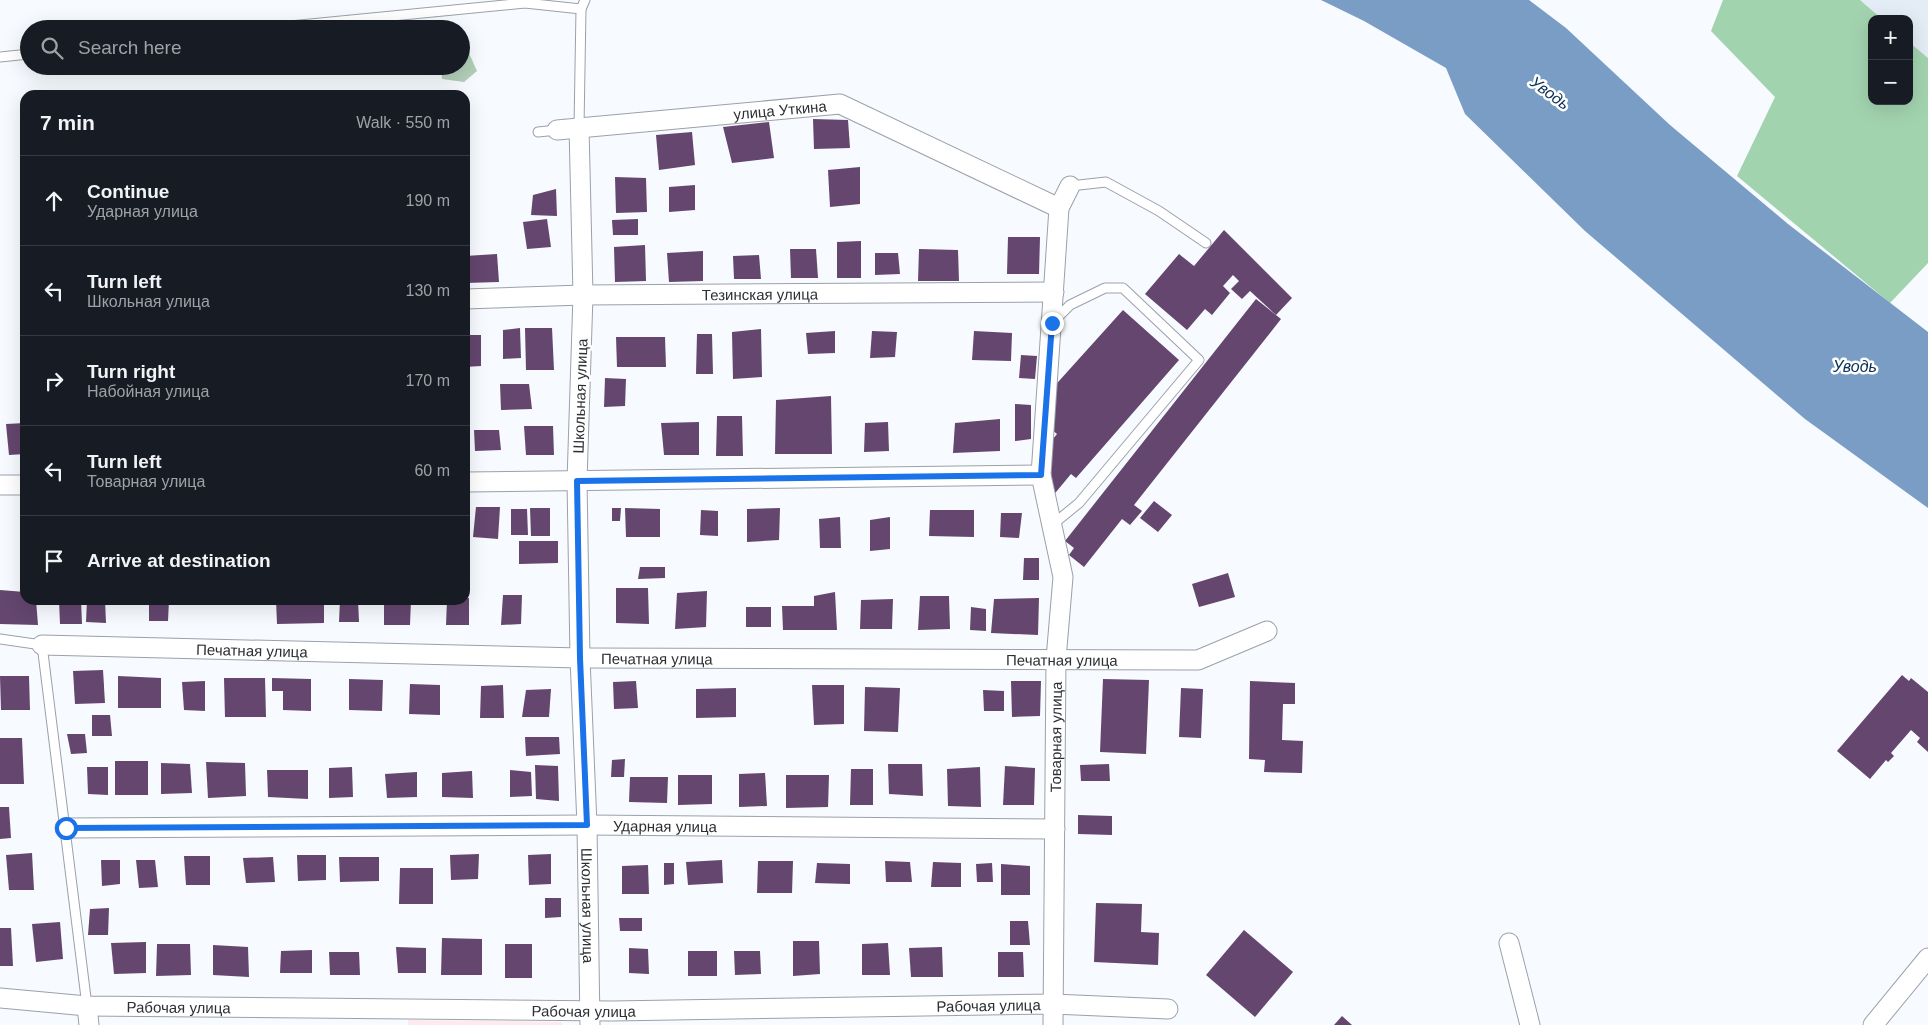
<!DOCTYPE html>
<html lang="en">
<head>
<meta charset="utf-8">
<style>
  body { margin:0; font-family:Helvetica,sans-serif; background:#20242c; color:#f1f3f6 }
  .controls { position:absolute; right:15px; top:15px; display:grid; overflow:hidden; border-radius:10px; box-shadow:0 5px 20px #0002 }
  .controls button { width:45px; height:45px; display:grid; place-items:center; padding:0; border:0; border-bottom:1px solid #363941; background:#171b24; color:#f1f3f6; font:25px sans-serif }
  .stop { position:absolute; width:15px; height:15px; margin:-11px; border:4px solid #1a73e8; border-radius:50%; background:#fff }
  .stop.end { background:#1a73e8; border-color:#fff; box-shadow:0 1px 5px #0008 }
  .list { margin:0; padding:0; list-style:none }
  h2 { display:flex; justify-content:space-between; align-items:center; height:65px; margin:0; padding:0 20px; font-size:21px }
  h2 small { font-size:16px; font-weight:400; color:#9ea1a6 }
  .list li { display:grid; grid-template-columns:32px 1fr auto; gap:15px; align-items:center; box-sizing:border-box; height:90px; padding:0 20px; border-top:1px solid #363941 }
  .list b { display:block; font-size:19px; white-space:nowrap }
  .list p { margin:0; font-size:16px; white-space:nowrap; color:#9ea1a6 }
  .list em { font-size:16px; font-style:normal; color:#9ea1a6 }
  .icon { flex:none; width:28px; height:28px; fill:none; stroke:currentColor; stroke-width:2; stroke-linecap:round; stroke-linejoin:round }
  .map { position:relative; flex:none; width:1928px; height:1025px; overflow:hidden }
  .search { position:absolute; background:#171b24; box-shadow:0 5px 20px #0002; left:20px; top:20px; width:450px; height:55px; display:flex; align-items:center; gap:12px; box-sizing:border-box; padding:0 18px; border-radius:28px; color:#9ea1a6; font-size:19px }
  .panel { position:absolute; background:#171b24; box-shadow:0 5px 20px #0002; left:20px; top:90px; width:450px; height:515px; border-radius:15px }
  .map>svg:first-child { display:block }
</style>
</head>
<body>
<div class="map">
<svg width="1928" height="1025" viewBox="0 0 1928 1025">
  <rect width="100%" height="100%" fill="#f7fafe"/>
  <polygon fill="#e4ecf5" points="1860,0 1928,0 1928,58 1909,42 1909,19 1882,19"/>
  <polygon fill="#fee9ef" points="408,1020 562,1022 562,1025 408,1025"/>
  <polygon fill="#b2cfb9" points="468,51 477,71 464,82 442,79 441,66 461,66 461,53"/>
  <polygon fill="#a2d3af" points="1723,0 1860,0 1882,19 1872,19 1872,101 1909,101 1909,42 1928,58 1928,263 1890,303 1737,176 1775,97 1711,31"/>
  <polygon fill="#7a9dc6" points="1321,0 1529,0 1566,28 1670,125 1788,224 1928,332 1928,508 1805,419 1585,231 1465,114 1446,68 1364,21"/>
  <g fill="#64466e">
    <polygon points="813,119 848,120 850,148 814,149"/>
    <polygon points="769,122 774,158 732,163 723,127"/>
    <polygon points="692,132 695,165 659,170 656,135"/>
    <polygon points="860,167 860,204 830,207 828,170"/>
    <polygon points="615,177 646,178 647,212 616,213"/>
    <polygon points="695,185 695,210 669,212 669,187"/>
    <polygon points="556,189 557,216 531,215 533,195"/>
    <polygon points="547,219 551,247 527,249 523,222"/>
    <polygon points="638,219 638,235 613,235 612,220"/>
    <polygon points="1224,230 1292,298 1276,315 1250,291 1242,299 1231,289 1239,281 1233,275 1223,286 1230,293 1212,315 1205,309 1187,330 1145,294 1179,254 1194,266"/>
    <polygon points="1008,237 1040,237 1039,274 1007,274"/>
    <polygon points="861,241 861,278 837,278 837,242"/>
    <polygon points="645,245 646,281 615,282 614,247"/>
    <polygon points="790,249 816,249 818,278 791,278"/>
    <polygon points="919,249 958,250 959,281 918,281"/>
    <polygon points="703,251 703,281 669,282 667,253"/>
    <polygon points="875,253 898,253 900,274 875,275"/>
    <polygon points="497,254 499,282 465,283 465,256"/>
    <polygon points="759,255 761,279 734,279 733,256"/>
    <polygon points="1256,299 1281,319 1134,505 1142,511 1130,525 1122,519 1084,567 1069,555 1074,548 1065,541"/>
    <polygon points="1123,310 1179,360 1076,478 1071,474 1051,498 1044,450 1057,434 1046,425 1050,391"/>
    <polygon points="520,328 521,358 503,359 503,330"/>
    <polygon points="525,328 552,328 554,370 526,370"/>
    <polygon points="761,329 762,377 733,379 732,332"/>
    <polygon points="835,331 835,353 808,354 806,333"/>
    <polygon points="872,331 897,332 895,357 870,358"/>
    <polygon points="974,331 1012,333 1011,361 972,360"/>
    <polygon points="697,334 712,334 713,374 696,374"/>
    <polygon points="465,335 481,335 481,366 465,367"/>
    <polygon points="616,337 665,337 666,367 617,367"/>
    <polygon points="1021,355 1037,356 1035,379 1019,378"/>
    <polygon points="605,378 626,379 625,406 604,407"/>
    <polygon points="500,384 529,384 532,409 501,410"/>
    <polygon points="831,396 832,454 775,454 776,400"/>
    <polygon points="1015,404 1031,405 1031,439 1015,441"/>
    <polygon points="717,416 742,416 743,456 716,456"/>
    <polygon points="1000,419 1000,451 953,453 955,423"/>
    <polygon points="467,421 469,453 465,453 465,422"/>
    <polygon points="699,422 699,455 664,455 661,423"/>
    <polygon points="888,422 889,451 864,452 865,423"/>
    <polygon points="25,423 25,454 9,455 6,424"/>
    <polygon points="524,426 553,426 554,455 526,455"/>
    <polygon points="474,430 499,430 501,450 475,451"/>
    <polygon points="1154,501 1172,515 1158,532 1140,518"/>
    <polygon points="476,507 500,507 498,539 473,537"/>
    <polygon points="530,508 550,508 550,536 531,536"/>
    <polygon points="612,508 621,508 620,521 612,521"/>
    <polygon points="625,508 660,509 660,537 626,537"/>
    <polygon points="780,508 779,540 747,542 747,509"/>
    <polygon points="511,509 527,509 528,535 511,535"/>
    <polygon points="701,510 718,511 718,536 700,535"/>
    <polygon points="930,510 974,510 974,537 929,536"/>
    <polygon points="1001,513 1022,513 1019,538 1000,537"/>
    <polygon points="840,517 841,548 820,548 819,519"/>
    <polygon points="890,517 890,549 870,551 870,520"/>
    <polygon points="519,541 558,541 558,563 519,564"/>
    <polygon points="1024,558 1039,558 1039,580 1023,580"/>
    <polygon points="640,567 665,567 665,578 638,579"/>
    <polygon points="1228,573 1235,597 1199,607 1192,584"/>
    <polygon points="616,588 648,588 649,624 616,623"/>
    <polygon points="0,590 25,592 25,600 36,600 38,625 0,624"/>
    <polygon points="707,591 706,627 675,629 677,593"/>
    <polygon points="835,592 837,630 783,630 782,606 814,606 814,596"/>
    <polygon points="503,595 522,595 521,624 501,625"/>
    <polygon points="920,596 949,596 950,629 918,630"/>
    <polygon points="469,598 469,625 446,625 447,600"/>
    <polygon points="1039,598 1038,635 991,633 994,599"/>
    <polygon points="893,599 892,629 860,629 861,600"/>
    <polygon points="59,600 81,600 82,624 60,624"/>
    <polygon points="87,600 105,600 106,623 86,622"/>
    <polygon points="149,600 169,600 168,621 149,621"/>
    <polygon points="276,600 324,600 324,623 277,624"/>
    <polygon points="340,600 358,600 359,622 339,622"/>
    <polygon points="384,600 411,600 410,625 384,625"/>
    <rect x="746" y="607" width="25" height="20"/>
    <polygon points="971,607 986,609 986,631 970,630"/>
    <polygon points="103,670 105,703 75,704 73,671"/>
    <polygon points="1902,675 1909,681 1911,678 1928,692 1928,752 1917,742 1920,738 1911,730 1891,753 1894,756 1888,762 1886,760 1870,779 1837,751"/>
    <polygon points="0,676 29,676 30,710 1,710"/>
    <polygon points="118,676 161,678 161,708 118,708"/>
    <polygon points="224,678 265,678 266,717 225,717"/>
    <polygon points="272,678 311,679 311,711 283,710 283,691 272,691"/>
    <polygon points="349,679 383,680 382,711 349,710"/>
    <polygon points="1103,679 1149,680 1146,754 1100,752"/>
    <polygon points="205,681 205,711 184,710 182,682"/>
    <polygon points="636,681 638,708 614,709 613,682"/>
    <polygon points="1011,681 1041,681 1040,716 1012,717"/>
    <polygon points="1250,681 1295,683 1295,704 1283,704 1282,740 1303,741 1302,773 1264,772 1265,760 1249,759"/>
    <polygon points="410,684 440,685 440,715 409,714"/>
    <polygon points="503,685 504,718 480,718 481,686"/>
    <polygon points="812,685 844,685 844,724 814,725"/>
    <polygon points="865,687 900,688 898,732 864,731"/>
    <polygon points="736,688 736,717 696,718 696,689"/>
    <polygon points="1181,688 1203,689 1201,738 1179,737"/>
    <polygon points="551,689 549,717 522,717 526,690"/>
    <polygon points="983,690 1004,691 1004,711 984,711"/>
    <polygon points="92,715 110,715 112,736 92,736"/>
    <polygon points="67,734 85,734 87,753 71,754"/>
    <polygon points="525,737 559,737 560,754 526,756"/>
    <polygon points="0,738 22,738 24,784 0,784"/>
    <polygon points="625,759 624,777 611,777 612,760"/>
    <rect x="115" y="761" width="33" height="34"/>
    <polygon points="206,762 245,763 246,796 208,798"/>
    <polygon points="161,763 190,764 192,793 161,794"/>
    <polygon points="888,764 922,764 923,796 889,794"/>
    <polygon points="1109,764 1110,781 1081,781 1080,765"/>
    <polygon points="535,765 558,766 559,801 536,799"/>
    <polygon points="1005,766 1035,768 1034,805 1003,805"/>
    <polygon points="87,767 108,767 108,795 88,794"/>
    <polygon points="352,767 353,797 329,798 329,768"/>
    <polygon points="980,767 981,807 948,806 947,769"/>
    <polygon points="851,769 873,769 873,805 850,805"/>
    <polygon points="267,770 308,770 308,799 268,797"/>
    <polygon points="510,770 531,772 532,796 510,797"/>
    <polygon points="472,771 473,798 442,797 442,773"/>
    <polygon points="417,772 417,797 387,798 385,774"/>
    <polygon points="765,773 767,806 739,807 739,774"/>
    <polygon points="678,775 712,775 712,804 678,805"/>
    <polygon points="786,775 829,775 828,807 786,808"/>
    <polygon points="630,777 668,777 667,803 629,802"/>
    <polygon points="0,807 9,807 11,838 0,839"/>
    <polygon points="1078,815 1112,816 1112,835 1078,834"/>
    <polygon points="32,853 34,890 9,890 6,855"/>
    <polygon points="479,854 478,879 451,880 450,855"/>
    <polygon points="551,854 551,884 529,885 528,855"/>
    <polygon points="297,855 326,855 326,880 298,881"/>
    <polygon points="184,856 210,856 210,885 186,885"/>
    <polygon points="273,857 275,882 246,883 243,858"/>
    <polygon points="339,857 379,857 379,881 340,882"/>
    <polygon points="101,860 120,860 120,884 102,886"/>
    <polygon points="136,860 155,860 158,887 139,888"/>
    <polygon points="722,860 723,883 688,885 686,862"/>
    <polygon points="758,861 793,861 792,893 757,893"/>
    <polygon points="885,861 910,862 912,882 886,882"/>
    <polygon points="933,862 961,863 961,887 931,887"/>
    <polygon points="664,863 674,863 674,884 664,885"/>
    <polygon points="817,863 850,864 850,884 815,883"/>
    <polygon points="992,863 993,882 977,882 976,864"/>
    <polygon points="1001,864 1030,866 1030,895 1001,895"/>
    <polygon points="648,865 649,894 622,894 622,866"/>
    <polygon points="400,868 433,868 433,904 399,904"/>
    <polygon points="545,898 561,898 561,917 545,918"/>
    <polygon points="1096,903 1142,904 1141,932 1159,933 1158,965 1094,962"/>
    <polygon points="109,908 108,935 88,935 90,909"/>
    <polygon points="619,918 642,918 642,931 620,931"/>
    <polygon points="1010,921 1028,921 1030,945 1010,945"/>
    <polygon points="60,922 63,959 36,962 32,924"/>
    <polygon points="0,928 11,928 13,966 0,966"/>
    <polygon points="1244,930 1293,972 1255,1017 1206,975"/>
    <polygon points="442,938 482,939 482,975 441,975"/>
    <polygon points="793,941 819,941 820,974 793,976"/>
    <polygon points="146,942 146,973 114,974 111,943"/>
    <polygon points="888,943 890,975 862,975 862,944"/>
    <polygon points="157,944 190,944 191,975 156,976"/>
    <rect x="505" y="944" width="27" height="34"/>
    <polygon points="213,945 248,947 249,977 213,975"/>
    <polygon points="396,947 426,948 426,973 398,973"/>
    <polygon points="942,947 943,977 911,977 909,948"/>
    <polygon points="629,948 648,949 649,974 629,973"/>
    <polygon points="312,950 312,973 280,973 281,951"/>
    <rect x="688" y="951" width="29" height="25"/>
    <polygon points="734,951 760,951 761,974 735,975"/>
    <polygon points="329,952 359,952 360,975 330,975"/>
    <polygon points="998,952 1023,952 1024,977 998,977"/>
    <polygon points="1342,1016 1352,1025 1334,1025"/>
  </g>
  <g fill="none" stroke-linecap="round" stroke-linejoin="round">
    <defs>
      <g id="lane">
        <polyline points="581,9 585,0"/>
        <polyline points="259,29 525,3 581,9 579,127"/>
        <polyline points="0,57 29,54"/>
        <polyline points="538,132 557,130"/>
        <polyline points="1070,186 1106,182 1159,211 1206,243"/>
        <polyline points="1052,525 1079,503 1199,360 1123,288 1105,288 1070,305 1055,320"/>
        <polyline points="0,639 42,645 87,1006"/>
      </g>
      <g id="street">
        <path id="s1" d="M579 127 583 295 577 481 580 658 587 825 590 1025"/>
        <path id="s2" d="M557 130 840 104 1059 208"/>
        <path id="s3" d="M465 299 583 295 1054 292"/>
        <polyline points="465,482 1041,475"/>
        <polyline points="0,485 25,485"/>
        <path id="s4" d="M42 645 580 658 1198 660 1267 631"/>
        <path id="s5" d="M65 828 587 825 1055 829"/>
        <polyline points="1509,943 1530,1025"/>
        <path id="s6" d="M0 998 87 1006 612 1011 1053 1004 1168 1009"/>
        <polyline points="87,1006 89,1025"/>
        <path id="s7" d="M1053 1025 1056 659 1063 577 1041 475 1059 208 1070 186"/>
        <polyline points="1873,1025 1928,958"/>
      </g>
    </defs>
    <use href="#lane" stroke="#9aa1aa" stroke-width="11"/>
    <use href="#street" stroke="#9aa1aa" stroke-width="21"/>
    <use href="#lane" stroke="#fff" stroke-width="9"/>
    <use href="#street" stroke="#fff" stroke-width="19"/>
  </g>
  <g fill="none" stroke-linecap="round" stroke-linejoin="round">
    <polyline stroke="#1a73e8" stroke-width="6" points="66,828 587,825 580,658 577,481 1041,475 1052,323"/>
  </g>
  <g text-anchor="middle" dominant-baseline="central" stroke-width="5" stroke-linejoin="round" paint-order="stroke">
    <g font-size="15" fill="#2d3033" stroke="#fff">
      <text stroke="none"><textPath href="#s2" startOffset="224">улица Уткина</textPath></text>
      <text stroke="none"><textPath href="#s3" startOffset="295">Тезинская улица</textPath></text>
      <text transform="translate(580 396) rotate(-88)">Школьная улица</text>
      <text stroke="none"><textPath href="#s4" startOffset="210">Печатная улица</textPath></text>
      <text stroke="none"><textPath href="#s4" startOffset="615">Печатная улица</textPath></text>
      <text stroke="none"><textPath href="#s4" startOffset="1020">Печатная улица</textPath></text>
      <text stroke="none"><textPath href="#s7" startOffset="288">Товарная улица</textPath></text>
      <text stroke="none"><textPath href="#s5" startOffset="600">Ударная улица</textPath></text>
      <text stroke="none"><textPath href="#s1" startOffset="779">Школьная улица</textPath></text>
      <text stroke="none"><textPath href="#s6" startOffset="989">Рабочая улица</textPath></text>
      <text stroke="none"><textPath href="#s6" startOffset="179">Рабочая улица</textPath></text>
      <text stroke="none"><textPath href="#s6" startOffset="584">Рабочая улица</textPath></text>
    </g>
    <g font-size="16" font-style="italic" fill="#0a3057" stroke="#fff">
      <text transform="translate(1550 93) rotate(36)">Уводь</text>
      <text x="1855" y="366">Уводь</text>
    </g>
  </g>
</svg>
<div class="controls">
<button>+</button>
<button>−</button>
</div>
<div class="stop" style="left:66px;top:828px"></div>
<div class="stop end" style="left:1052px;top:323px"></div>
<div class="search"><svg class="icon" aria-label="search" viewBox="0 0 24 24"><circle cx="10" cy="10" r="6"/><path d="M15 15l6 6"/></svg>Search here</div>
<section class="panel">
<h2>7 min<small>Walk · 550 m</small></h2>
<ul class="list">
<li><svg class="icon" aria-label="ahead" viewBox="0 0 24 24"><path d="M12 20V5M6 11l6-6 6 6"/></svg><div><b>Continue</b><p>Ударная улица</p></div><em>190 m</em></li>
<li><svg class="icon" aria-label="left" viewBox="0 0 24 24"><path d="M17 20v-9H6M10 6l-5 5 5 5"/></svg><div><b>Turn left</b><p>Школьная улица</p></div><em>130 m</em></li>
<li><svg class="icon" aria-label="right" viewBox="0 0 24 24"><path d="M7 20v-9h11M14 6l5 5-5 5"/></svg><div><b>Turn right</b><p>Набойная улица</p></div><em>170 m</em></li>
<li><svg class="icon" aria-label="left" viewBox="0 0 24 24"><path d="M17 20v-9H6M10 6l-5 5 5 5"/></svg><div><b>Turn left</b><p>Товарная улица</p></div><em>60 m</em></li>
<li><svg class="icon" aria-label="arrive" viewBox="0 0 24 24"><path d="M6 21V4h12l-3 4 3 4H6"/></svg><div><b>Arrive at destination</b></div></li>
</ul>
</section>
</div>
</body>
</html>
